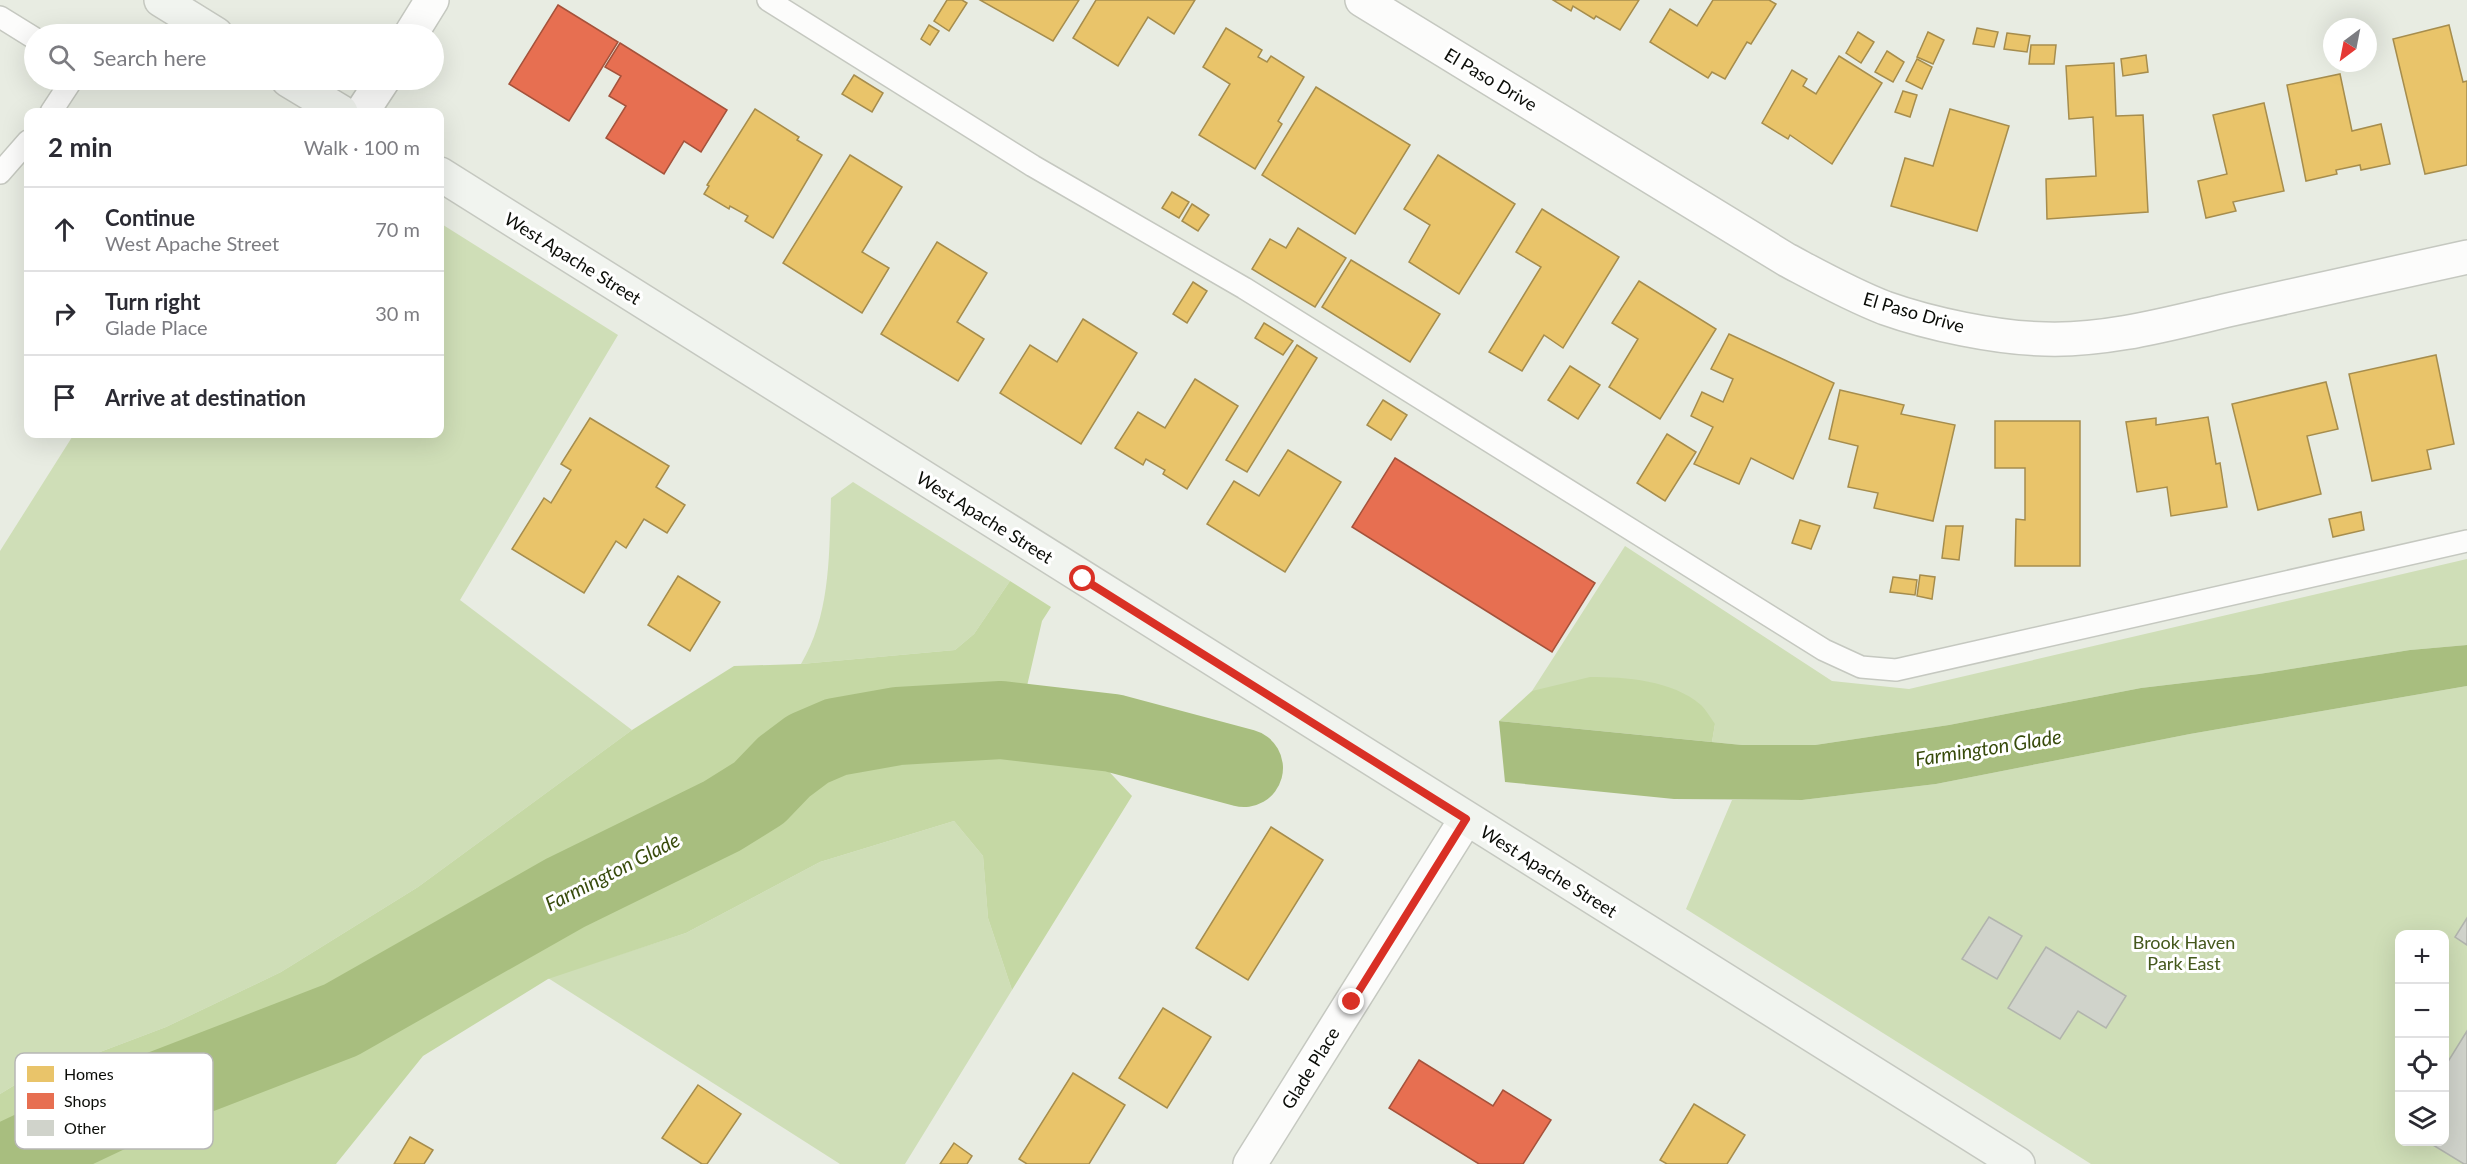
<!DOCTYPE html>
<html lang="en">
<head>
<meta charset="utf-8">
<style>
  body { margin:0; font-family:Lato,sans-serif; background:#f7f7f7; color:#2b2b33 }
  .controls { position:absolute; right:18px; bottom:18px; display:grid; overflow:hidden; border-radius:12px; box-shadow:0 6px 24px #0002 }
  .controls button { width:54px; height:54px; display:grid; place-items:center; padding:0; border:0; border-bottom:2px solid #e1e1e2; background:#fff; color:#2b2b33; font:30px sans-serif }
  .compass { position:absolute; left:2323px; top:18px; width:54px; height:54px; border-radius:50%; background:#fff; box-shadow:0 6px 24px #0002; rotate:212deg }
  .stop { position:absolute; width:18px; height:18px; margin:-14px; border:4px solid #d93025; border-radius:50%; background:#fff }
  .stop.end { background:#d93025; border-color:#fff; box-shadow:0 2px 6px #0008 }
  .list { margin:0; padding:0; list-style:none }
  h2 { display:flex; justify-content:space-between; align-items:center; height:78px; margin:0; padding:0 24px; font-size:26px }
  h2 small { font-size:20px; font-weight:400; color:#7c7c81 }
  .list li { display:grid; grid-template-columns:39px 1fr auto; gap:18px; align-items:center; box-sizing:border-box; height:84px; padding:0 24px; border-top:2px solid #e1e1e2 }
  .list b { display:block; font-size:22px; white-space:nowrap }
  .list p { margin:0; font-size:20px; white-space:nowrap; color:#7c7c81 }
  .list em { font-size:20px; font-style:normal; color:#7c7c81 }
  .icon { flex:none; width:33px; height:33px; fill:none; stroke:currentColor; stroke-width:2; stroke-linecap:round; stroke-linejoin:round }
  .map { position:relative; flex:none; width:2467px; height:1164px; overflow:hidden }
  .search { position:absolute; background:#fff; box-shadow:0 6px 24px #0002; left:24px; top:24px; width:420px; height:66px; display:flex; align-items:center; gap:15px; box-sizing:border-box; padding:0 21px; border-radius:33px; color:#7c7c81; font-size:22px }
  .panel { position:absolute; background:#fff; box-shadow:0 6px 24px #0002; left:24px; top:108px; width:420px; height:330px; border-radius:12px }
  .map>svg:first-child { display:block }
</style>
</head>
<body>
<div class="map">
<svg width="2467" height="1164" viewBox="0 0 2467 1164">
  <rect width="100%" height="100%" fill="#e8ece2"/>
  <g fill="#cfdeb7" fill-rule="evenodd">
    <polygon points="440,223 618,335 460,600 632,730 418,887 281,972 166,1027 18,1083 0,1094 0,551 74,434 440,434"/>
    <path d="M853 482 1010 581 974 634 955 650 801 664C831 614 829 554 831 498Z"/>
    <polygon points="1625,546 1832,681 1909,689 2467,559 2467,645 2410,650 2259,674 2141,688 1949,725 1815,745 1742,745 1712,742 1715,724 1532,691"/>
    <path d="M2467 686V1164H2091L1686 909 1732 800H1802L1936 784 2190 734ZM2400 934H2444V1142H2400Z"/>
    <polygon points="954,821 983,856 988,918 1012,990 905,1164 840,1164 548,978 686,933 820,862"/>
  </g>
  <g fill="#c5d8a4">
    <polygon points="1010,581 1051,607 1042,621 1027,686 1049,710 1021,712 976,701 917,702 813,718 732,798 615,853 336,1013 152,1087 0,1155 0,1094 18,1083 166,1027 281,972 418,887 632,730 734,666 801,664 955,650 974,634"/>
    <path d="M1590 677C1626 677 1672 680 1701 705 1706 710 1711 718 1715 724L1712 742 1499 721 1532 691Z"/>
    <polygon points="1011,753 1100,762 1132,796 1012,990 988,918 983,856 954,821 820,862 686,933 548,979 423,1056 336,1164 12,1164 156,1098 346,1028 543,918 706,851 803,782 842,759"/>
  </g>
  <polygon fill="#a8be7f" points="2467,645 2467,686 2190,734 1936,784 1802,800 1674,799 1505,782 1499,721 1742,745 1815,745 1949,725 2141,688 2259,674 2410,650"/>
  <g fill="#e9c46a" stroke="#a68d4d" stroke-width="1.5">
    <polygon points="947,0 962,0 967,3 949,31 934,21"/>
    <polygon points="980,0 1079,0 1053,41"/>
    <polygon points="1096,0 1195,0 1174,34 1148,17 1118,66 1073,38"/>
    <polygon points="1553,0 1639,0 1620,30 1596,16 1594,19 1573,6 1571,11"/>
    <polygon points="1713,0 1769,0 1776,4 1751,44 1747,42 1725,79 1712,72 1708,78 1650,42 1670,9 1697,26"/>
    <polygon points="929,25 939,31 930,45 921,39"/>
    <polygon points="2449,25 2463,82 2467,81 2467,165 2425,174 2393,39"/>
    <polygon points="1226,28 1262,50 1258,57 1267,62 1271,56 1304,77 1278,121 1282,124 1255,169 1199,135 1230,84 1203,67"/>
    <polygon points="1977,28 1998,32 1994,47 1973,44"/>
    <polygon points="1858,32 1874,42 1861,63 1846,53"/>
    <polygon points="1928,32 1944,40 1933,64 1917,57"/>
    <polygon points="2007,33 2030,36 2027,52 2004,49"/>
    <polygon points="2031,45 2056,45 2054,64 2029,64"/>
    <polygon points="1887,51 1904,62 1893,82 1875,72"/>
    <polygon points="2146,55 2148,72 2123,76 2121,59"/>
    <polygon points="1839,56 1882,83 1832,164 1790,135 1788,139 1762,123 1792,70 1807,79 1803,86 1816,94"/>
    <polygon points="1917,59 1932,67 1922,89 1906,81"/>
    <polygon points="2114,63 2116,116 2143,115 2148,212 2047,219 2046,179 2096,176 2093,117 2069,119 2066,66"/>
    <polygon points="2340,74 2352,131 2381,124 2390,164 2361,170 2360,165 2336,170 2337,174 2306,181 2287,85"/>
    <polygon points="854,75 883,93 872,112 842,94"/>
    <polygon points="1316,87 1410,145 1355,234 1262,175"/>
    <polygon points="1903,91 1917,95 1910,117 1895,112"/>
    <polygon points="2264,103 2284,191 2233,202 2236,211 2206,218 2198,181 2227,174 2213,115"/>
    <polygon points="755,109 799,137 797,140 822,155 773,238 745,221 748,216 730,206 729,209 704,194 709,186 707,185"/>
    <polygon points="1950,109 2009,126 1977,231 1891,206 1905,158 1933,166"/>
    <polygon points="850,155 902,187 862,252 889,268 862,313 783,263"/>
    <polygon points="1438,155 1515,204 1459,294 1409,262 1430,225 1404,209"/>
    <polygon points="1172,192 1189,202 1179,218 1162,208"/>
    <polygon points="1192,204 1209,215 1198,231 1182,221"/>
    <polygon points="1542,209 1619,257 1563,348 1544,335 1522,371 1489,352 1541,267 1516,252"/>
    <polygon points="1298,228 1346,258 1315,307 1252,269 1270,239 1286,248"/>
    <polygon points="937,242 987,273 957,322 984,339 958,381 881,334"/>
    <polygon points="1351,260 1440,314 1410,362 1322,307"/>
    <polygon points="1639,281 1716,329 1660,419 1609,387 1638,339 1612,323"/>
    <polygon points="1193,282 1207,291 1187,323 1173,314"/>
    <polygon points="1083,319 1137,353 1081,444 1000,393 1030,345 1057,362"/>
    <polygon points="1264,323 1293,341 1283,355 1255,338"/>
    <polygon points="1729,334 1834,383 1793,479 1751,458 1739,484 1694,464 1713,427 1691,416 1702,392 1723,402 1733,379 1711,369"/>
    <polygon points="1297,345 1317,358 1247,472 1226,460"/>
    <polygon points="2436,355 2454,444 2427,450 2431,469 2372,481 2349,374"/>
    <polygon points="1570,366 1600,385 1578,419 1548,400"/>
    <polygon points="1195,379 1238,406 1187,489 1163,474 1165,470 1146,459 1143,465 1115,448 1138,412 1165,428"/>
    <polygon points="2326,382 2338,429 2307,436 2321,494 2258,510 2232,404"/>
    <polygon points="1840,390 1904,405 1901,414 1955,425 1933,521 1874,508 1878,493 1848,487 1858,446 1829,439"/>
    <polygon points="1383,400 1407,415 1391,440 1367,425"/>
    <polygon points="2208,417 2216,464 2220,463 2227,507 2171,516 2167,487 2137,492 2126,422 2156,418 2156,425"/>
    <polygon points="590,418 669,466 656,487 685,505 667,533 644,519 626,548 616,541 584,593 512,549 544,498 551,503 571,470 561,464"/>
    <polygon points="1995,421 2080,421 2080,566 2015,566 2016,519 2025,520 2025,468 1995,468"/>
    <polygon points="1667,434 1696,452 1665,501 1637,483"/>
    <polygon points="1288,450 1341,482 1285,572 1207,524 1234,481 1259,496"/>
    <polygon points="2361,512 2364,530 2333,537 2329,519"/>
    <polygon points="1800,520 1820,526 1811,549 1792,543"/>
    <polygon points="1946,526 1963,526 1959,560 1942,558"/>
    <polygon points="1920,575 1935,577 1932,599 1917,596"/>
    <polygon points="678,576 720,602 690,651 648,625"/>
    <polygon points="1893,577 1917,580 1915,595 1890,592"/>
    <polygon points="1271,827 1323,860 1248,980 1196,948"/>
    <polygon points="1163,1008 1211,1037 1167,1108 1119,1078"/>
    <polygon points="1073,1073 1125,1105 1089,1164 1027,1164 1019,1159"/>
    <polygon points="698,1085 741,1114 707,1164 702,1164 662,1138"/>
    <polygon points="1694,1104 1745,1135 1727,1164 1667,1164 1660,1160"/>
    <polygon points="410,1137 433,1150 424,1164 394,1164"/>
    <polygon points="954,1143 972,1156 967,1164 940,1164"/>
  </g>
  <g fill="#e76f51" stroke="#a5523b" stroke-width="1.5">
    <polygon points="558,5 618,42 569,121 509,84"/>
    <polygon points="620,43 727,110 701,152 684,141 664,174 606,138 626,106 609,96 621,76 605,67"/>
    <polygon points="1395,458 1595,583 1552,652 1352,527"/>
    <polygon points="1419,1060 1493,1106 1503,1090 1551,1120 1523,1164 1479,1164 1389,1108"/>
  </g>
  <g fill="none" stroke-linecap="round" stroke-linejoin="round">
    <polyline stroke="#a8be7f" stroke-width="78" points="2,1164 152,1093 341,1020 565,893 722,816 759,793 784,767 808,749 836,737 898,726 1001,720 1113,733 1244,768"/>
  </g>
  <g fill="#d0d3cb" stroke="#b1b4ad" stroke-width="1.5">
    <polygon points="1989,917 2022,936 1997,979 1962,959"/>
    <polygon points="2467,918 2467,945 2455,937"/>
    <polygon points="2046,947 2126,996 2106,1028 2078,1011 2060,1039 2008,1008"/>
    <polygon points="2467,1031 2467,1164 2464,1164 2428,1142 2444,1142 2444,1068"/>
  </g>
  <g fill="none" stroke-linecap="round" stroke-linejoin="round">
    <defs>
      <g id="lane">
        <polyline points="768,0 1033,166 1244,288 1824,650 1861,667 1896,670 2467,541"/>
        <polyline points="0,17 34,38"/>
        <polyline points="51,112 72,80"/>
        <polyline points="0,173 28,141"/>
      </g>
      <g id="street">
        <path d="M1362 0 1787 260C1819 277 1851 295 1885 308 1930 324 1996 338 2045 339 2107 341 2168 324 2228 310 2308 292 2387 275 2467 257"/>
        <polyline points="411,34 432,0"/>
        <polyline points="362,112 383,80"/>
        <polyline points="1250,1164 1466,819"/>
      </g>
      <g id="secondary">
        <polyline points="161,0 216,34"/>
        <polyline points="288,80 341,112"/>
        <polyline points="440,174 2018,1164"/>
      </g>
    </defs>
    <use href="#lane" stroke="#c5c8c0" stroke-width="24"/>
    <use href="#street" stroke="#c5c8c0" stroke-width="36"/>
    <use href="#secondary" stroke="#c5c8c0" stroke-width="36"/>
    <use href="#lane" stroke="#fcfcfb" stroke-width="21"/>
    <use href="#street" stroke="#fcfcfb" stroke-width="33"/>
    <use href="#secondary" stroke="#f1f4ef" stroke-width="33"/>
  </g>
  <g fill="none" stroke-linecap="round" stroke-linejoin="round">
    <polyline stroke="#d93025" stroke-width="8" points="1083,579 1466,819 1352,1002"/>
  </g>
  <g text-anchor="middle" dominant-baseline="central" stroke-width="6" stroke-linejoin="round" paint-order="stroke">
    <g font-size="18" fill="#0b0d08" stroke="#fff">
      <text transform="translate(1491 79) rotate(31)">El Paso Drive</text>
      <text transform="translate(573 258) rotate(32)">West Apache Street</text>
      <text transform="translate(1914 312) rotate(16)">El Paso Drive</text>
      <text transform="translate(985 517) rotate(32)">West Apache Street</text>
      <text transform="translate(1549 871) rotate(32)">West Apache Street</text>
      <text transform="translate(1310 1068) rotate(-58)">Glade Place</text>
    </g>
    <g font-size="18" fill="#44581c" stroke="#fff">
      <text x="2184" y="942">Brook Haven<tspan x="2184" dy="21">Park East</tspan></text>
    </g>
    <g font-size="20" font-style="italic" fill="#384b0c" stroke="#fff">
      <text transform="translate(1988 747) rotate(-9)">Farmington Glade</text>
      <text transform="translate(612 871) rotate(-27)">Farmington Glade</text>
    </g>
  </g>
  <rect x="15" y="1053" width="198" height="96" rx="9" fill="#fff" stroke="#b6b6b5" stroke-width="1.5"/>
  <rect x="27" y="1066" width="27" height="16" fill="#e9c46a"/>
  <rect x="27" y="1093" width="27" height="16" fill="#e76f51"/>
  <rect x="27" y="1120" width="27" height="16" fill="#d0d3cb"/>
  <g font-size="16" fill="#0b0d08">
    <text x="64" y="1080">Homes</text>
    <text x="64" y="1107">Shops</text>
    <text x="64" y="1134">Other</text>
  </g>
</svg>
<div class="controls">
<button>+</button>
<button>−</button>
<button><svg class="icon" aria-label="locate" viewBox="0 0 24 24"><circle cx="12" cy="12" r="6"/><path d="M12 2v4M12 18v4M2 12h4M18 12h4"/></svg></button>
<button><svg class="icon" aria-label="layers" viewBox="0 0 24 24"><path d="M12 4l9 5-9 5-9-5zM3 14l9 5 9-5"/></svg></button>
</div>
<svg class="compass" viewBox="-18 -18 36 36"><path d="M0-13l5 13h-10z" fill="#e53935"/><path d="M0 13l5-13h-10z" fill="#7c7c81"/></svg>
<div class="stop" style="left:1083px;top:579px"></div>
<div class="stop end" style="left:1352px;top:1002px"></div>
<div class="search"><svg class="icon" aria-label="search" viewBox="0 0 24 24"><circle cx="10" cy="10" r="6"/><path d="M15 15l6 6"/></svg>Search here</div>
<section class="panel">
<h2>2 min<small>Walk · 100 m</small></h2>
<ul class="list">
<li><svg class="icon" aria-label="ahead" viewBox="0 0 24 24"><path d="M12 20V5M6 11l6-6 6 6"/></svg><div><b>Continue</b><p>West Apache Street</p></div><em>70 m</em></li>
<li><svg class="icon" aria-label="right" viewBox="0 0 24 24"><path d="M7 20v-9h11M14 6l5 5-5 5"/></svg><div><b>Turn right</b><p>Glade Place</p></div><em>30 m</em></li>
<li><svg class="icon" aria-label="arrive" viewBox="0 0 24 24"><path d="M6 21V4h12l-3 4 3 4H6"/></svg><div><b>Arrive at destination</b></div></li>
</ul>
</section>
</div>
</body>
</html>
